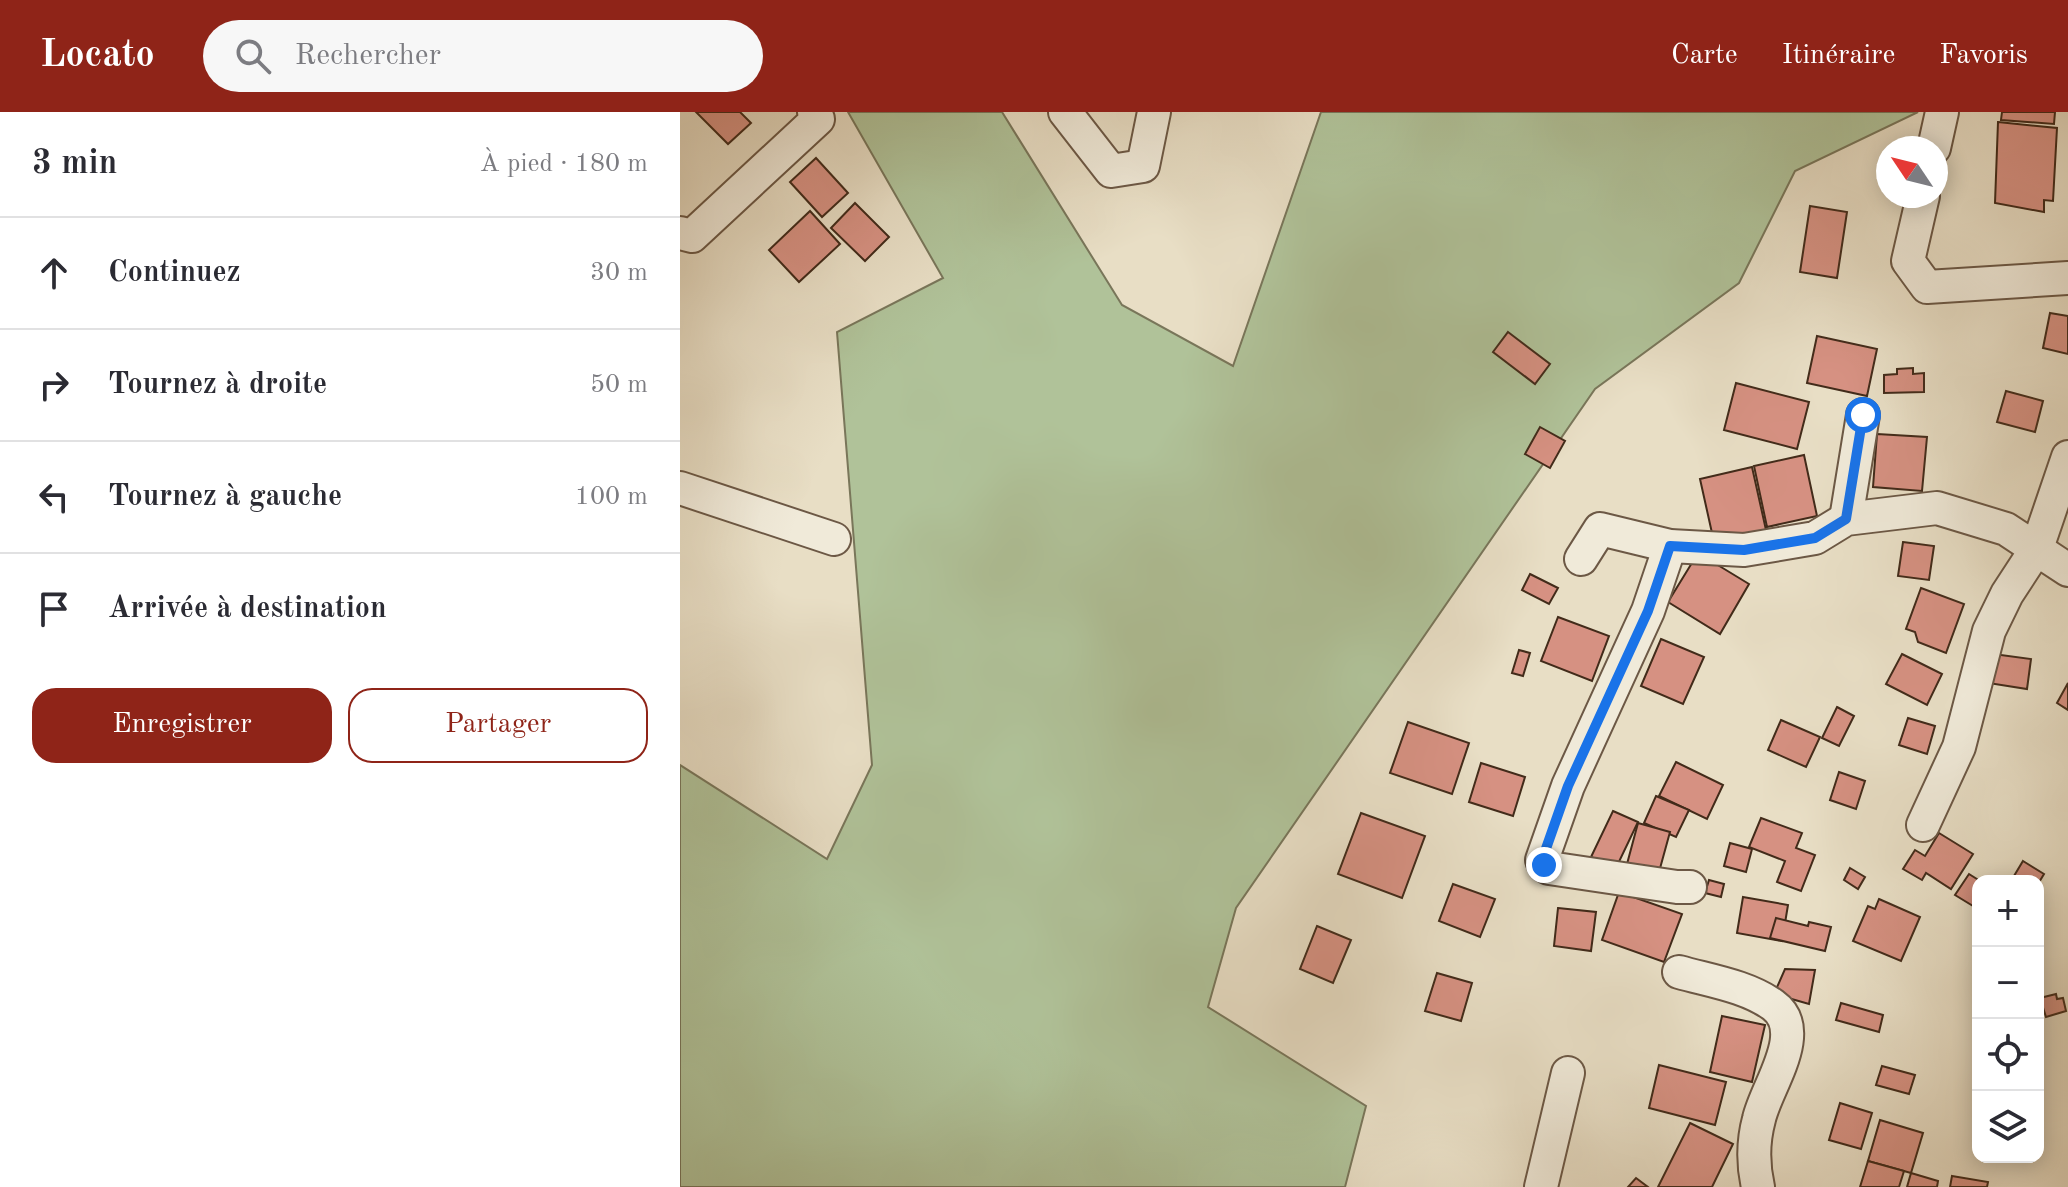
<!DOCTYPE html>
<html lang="fr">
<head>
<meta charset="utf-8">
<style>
  body { margin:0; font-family:"Old Standard TT",serif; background:#f7f7f7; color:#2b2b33 }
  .controls { position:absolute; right:24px; bottom:24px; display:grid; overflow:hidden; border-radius:16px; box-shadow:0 4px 20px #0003 }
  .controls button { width:72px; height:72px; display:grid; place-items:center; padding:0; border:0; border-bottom:2px solid #e1e1e2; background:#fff; color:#2b2b33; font:40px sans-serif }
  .compass { position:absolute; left:1196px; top:24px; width:72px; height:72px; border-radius:50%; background:#fff; box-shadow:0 4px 20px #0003; rotate:305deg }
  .stop { position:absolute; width:24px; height:24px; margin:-18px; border:6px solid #1a73e8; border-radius:50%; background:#fff }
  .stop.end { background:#1a73e8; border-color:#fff; box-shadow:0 2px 8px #0008 }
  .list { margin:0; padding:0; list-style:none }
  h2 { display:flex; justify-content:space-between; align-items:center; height:104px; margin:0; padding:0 32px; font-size:34px }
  h2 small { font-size:26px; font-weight:400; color:#7c7c81 }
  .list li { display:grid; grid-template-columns:52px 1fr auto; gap:24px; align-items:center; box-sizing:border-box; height:112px; padding:0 32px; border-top:2px solid #e1e1e2 }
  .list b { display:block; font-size:30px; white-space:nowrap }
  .list em { font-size:26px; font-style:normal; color:#7c7c81 }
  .actions { display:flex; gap:16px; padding:24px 32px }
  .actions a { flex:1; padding:18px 0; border:2px solid #8f2418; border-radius:24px; text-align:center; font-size:28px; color:#8f2418 }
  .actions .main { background:#8f2418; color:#fff }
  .icon { flex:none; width:44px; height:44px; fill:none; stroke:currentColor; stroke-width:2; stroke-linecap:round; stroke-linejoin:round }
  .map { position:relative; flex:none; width:1388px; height:1075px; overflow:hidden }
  header { display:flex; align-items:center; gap:48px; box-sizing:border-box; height:112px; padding:0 40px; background:#8f2418; color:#fff }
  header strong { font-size:38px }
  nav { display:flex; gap:44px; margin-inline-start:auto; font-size:28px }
  .search { width:560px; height:72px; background:#f7f7f7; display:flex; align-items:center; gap:20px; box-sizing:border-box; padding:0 28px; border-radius:44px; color:#7c7c81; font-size:30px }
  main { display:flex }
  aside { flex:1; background:#fff }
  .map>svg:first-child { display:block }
</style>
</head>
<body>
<header>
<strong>Locato</strong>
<div class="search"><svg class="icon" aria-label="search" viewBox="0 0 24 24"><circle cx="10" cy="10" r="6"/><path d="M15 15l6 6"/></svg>Rechercher</div>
<nav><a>Carte</a><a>Itinéraire</a><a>Favoris</a></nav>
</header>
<main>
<aside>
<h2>3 min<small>À pied · 180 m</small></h2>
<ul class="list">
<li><svg class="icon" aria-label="ahead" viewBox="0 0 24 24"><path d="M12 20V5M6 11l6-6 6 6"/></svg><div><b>Continuez</b></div><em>30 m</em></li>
<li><svg class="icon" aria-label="right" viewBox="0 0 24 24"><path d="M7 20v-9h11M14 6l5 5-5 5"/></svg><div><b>Tournez à droite</b></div><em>50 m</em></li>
<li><svg class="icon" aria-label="left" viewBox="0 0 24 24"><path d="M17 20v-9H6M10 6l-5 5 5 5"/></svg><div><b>Tournez à gauche</b></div><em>100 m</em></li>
<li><svg class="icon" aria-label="arrive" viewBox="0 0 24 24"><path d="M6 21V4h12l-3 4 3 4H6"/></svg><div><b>Arrivée à destination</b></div></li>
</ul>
<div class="actions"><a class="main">Enregistrer</a><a>Partager</a></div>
</aside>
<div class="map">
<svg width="1388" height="1075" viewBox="0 0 1388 1075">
  <rect width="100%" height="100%" fill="#e8dec5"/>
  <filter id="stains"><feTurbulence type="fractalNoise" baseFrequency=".0025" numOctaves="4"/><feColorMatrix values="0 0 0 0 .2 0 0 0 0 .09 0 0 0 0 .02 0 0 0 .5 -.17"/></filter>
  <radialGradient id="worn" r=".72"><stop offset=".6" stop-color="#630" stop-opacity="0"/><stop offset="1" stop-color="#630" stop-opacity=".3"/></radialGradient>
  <polygon fill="#b0c299" stroke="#79765a" stroke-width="2" points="168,0 322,0 442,193 553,254 641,0 1238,0 1115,59 1059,171 915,277 556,796 528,895 686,994 665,1075 0,1075 0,653 147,747 192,653 157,220 263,166"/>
  <g fill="#d69182" stroke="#422b1a" stroke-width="2">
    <polygon points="16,0 60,0 71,11 48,32"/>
    <polygon points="1322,0 1375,0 1374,12 1321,8"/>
    <polygon points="1318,10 1377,16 1373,89 1364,88 1364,100 1315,91"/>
    <polygon points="136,46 168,81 142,105 110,70"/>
    <polygon points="175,91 209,125 185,149 151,116"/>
    <polygon points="1130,94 1167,100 1157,166 1120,160"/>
    <polygon points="130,99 160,132 119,170 89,138"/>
    <polygon points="1370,201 1388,204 1388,242 1363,236"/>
    <polygon points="828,220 870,252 855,272 813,240"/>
    <polygon points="1137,224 1197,237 1187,284 1127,271"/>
    <polygon points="1233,256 1233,262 1244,261 1244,280 1204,281 1204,263 1217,262 1217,257"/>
    <polygon points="1056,271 1129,290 1117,337 1044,318"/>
    <polygon points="1326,279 1363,289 1355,320 1317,310"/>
    <polygon points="860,315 885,329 870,356 845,342"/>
    <polygon points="1197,322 1247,325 1242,379 1193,375"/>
    <polygon points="1124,343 1137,404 1087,415 1074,354"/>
    <polygon points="1072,355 1086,418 1034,430 1020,367"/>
    <polygon points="1223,430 1254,434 1249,468 1218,464"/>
    <polygon points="1018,441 1069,472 1040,522 988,490"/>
    <polygon points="850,462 878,476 869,492 842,478"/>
    <polygon points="1241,476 1284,492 1266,541 1238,530 1235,520 1226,517"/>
    <polygon points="878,505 929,524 912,569 861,549"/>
    <polygon points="981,527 1024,545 1003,592 961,574"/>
    <polygon points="839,538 850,541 843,564 832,561"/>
    <polygon points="1306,541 1351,547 1347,577 1302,570"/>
    <polygon points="1222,542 1262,562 1247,593 1206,572"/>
    <polygon points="1388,571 1388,598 1377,591"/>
    <polygon points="1157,595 1174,604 1159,634 1142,626"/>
    <polygon points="1228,606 1255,614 1247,642 1219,633"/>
    <polygon points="1101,608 1140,625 1126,655 1088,638"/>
    <polygon points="728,610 789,631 772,682 710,661"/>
    <polygon points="996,650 1043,673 1027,707 979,684"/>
    <polygon points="801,651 845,665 833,704 789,690"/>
    <polygon points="1159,660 1185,669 1176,697 1150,688"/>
    <polygon points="976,684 1009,698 996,725 964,711"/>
    <polygon points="933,699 958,710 936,756 911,745"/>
    <polygon points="681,701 745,724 722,786 658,762"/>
    <polygon points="1081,706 1122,721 1116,736 1135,743 1121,779 1097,770 1105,749 1069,735"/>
    <polygon points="958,711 990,720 979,760 947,752"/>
    <polygon points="1259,721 1293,742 1271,777 1246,761 1242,768 1223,757 1235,738 1245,744"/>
    <polygon points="1050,731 1072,737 1066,760 1044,754"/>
    <polygon points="1343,749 1364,762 1358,772 1358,769 1331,769"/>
    <polygon points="1170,756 1185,765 1178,777 1164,768"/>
    <polygon points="1289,762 1300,769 1298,769 1298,797 1275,783"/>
    <polygon points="1029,768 1044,772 1041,785 1025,781"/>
    <polygon points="773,772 815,787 800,825 759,809"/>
    <polygon points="939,780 1002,802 984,850 922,828"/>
    <polygon points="1063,785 1108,793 1102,829 1057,821"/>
    <polygon points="1199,787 1240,805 1221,849 1173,829 1188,794 1195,797"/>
    <polygon points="878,796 916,800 911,839 874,834"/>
    <polygon points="1096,806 1128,814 1129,810 1151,815 1145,839 1090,826"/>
    <polygon points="637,814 671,828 653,871 620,857"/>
    <polygon points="1105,857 1135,858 1129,892 1094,882"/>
    <polygon points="757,861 792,871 781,909 745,899"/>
    <polygon points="1376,882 1377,887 1383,886 1386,899 1366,905 1360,886"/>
    <polygon points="1161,891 1203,903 1199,920 1156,908"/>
    <polygon points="1042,904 1085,913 1072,970 1030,960"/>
    <polygon points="979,953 1046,970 1035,1013 969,996"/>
    <polygon points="1202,954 1235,963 1229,982 1196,973"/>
    <polygon points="1160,991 1192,1001 1181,1037 1149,1028"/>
    <polygon points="1200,1008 1243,1021 1231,1061 1188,1049"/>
    <polygon points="1010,1011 1053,1032 1032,1075 978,1075"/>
    <polygon points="1188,1049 1224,1059 1219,1075 1180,1075"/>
    <polygon points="1231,1061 1258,1069 1257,1075 1227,1075"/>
    <polygon points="1272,1064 1308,1070 1307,1075 1270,1075"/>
    <polygon points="956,1066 968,1075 948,1075"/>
  </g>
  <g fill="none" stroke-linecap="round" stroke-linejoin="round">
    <defs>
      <g id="minor">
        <polyline points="385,0 431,59 463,54 474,0"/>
        <polyline points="1254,36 1262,0"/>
        <polyline points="1243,84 1228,149 1247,175 1388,166"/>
        <polyline points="0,121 12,124 138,7 134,0"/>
        <polyline points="0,376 154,427"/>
        <polyline points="1166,407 1183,303"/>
        <polyline points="990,434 968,499 888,674 862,748 864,753 869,756 997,775 1010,775"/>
        <polyline points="901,447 920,417 990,434 1064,438 1135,426 1166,407 1257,396 1326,417 1388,458"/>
        <polyline points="1243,713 1279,635 1309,519 1327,482 1357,436 1388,345"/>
        <path d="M999 860C1031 869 1066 874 1093 893 1129 919 1086 975 1079 1007 1073 1029 1073 1053 1078 1075"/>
        <polyline points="861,1075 888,961"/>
      </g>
    </defs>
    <use href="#minor" stroke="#6c5845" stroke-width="36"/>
    <use href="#minor" stroke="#f0ead9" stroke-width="32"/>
  </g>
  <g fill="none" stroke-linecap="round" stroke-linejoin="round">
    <polyline stroke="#1a73e8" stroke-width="10" points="864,753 862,748 888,674 968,499 990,434 1064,438 1135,426 1166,407 1183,303"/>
  </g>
  <rect width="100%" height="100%" filter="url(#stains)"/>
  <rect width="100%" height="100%" fill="url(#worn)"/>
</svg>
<div class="controls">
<button>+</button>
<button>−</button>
<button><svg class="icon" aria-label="locate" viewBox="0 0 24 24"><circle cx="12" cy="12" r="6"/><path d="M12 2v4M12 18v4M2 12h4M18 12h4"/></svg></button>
<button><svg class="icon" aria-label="layers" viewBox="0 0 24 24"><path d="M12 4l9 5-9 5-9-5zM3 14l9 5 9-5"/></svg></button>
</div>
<svg class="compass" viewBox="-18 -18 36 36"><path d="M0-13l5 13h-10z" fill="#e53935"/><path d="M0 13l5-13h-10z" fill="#7c7c81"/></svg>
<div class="stop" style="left:1183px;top:303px"></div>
<div class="stop end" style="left:864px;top:753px"></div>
</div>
</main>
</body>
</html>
